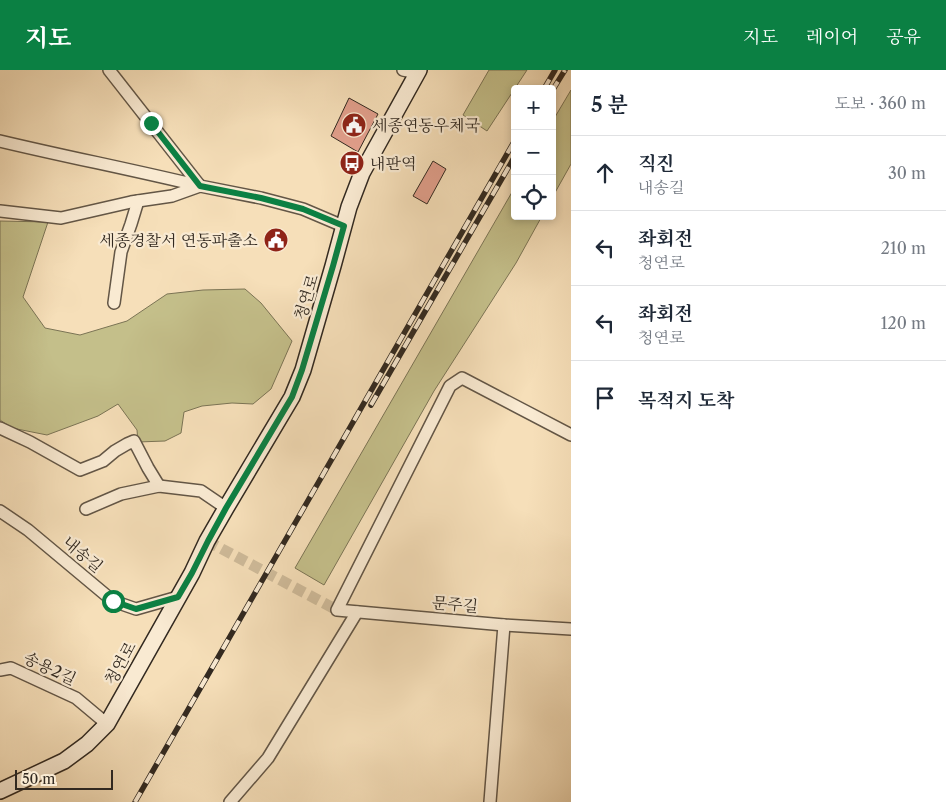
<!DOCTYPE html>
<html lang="ko">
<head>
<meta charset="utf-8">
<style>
  body { margin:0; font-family:"Libre Caslon Text","Noto Serif KR",serif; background:#f2f2f3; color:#1f2937 }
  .controls { position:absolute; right:15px; top:15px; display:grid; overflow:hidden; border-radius:5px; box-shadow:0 2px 8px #0003 }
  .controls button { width:45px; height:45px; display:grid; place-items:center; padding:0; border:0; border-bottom:1px solid #e0e1e3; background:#fff; color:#1f2937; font:25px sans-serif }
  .scale { position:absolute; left:15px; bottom:12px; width:98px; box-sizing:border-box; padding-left:5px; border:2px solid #322920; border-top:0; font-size:14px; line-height:18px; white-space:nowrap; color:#322920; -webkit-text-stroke:4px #f9ead2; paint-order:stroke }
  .stop { position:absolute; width:15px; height:15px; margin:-11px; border:4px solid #0b8043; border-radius:50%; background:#fff }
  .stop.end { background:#0b8043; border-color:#fff; box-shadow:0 1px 5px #0008 }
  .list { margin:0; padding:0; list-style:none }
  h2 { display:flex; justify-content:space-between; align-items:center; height:65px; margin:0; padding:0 20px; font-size:21px }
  h2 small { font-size:16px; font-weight:400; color:#747a83 }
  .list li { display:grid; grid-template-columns:32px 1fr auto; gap:15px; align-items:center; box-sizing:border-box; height:75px; padding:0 20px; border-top:1px solid #e0e1e3 }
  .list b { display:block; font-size:19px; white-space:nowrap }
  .list p { margin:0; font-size:16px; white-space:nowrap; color:#747a83 }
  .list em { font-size:16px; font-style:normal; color:#747a83 }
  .icon { flex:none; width:28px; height:28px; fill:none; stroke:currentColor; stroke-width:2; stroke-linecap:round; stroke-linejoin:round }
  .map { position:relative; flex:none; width:571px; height:732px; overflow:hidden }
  header { display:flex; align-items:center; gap:30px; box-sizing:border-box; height:70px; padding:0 25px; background:#0b8043; color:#fff }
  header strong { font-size:24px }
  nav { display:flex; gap:28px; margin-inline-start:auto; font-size:18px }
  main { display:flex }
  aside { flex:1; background:#fff }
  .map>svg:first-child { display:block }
</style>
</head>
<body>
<header>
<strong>지도</strong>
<nav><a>지도</a><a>레이어</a><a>공유</a></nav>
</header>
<main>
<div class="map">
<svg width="571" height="732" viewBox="0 0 571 732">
  <rect width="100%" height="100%" fill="#f6dfb9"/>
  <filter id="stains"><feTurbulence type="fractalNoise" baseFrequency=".004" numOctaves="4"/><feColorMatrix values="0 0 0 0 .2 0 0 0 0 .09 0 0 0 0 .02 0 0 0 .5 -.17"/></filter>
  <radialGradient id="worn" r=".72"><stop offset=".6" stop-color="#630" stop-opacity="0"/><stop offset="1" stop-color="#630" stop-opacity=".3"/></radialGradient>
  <g fill="#c4bf8a" stroke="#7b7455">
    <polygon points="489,0 527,0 487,61 463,45"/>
    <polygon points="571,20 571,94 552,128 552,52"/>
    <polygon points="515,117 515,146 542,146 516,193 434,321 324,515 295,498"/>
    <polygon points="0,151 48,152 23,227 45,258 80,265 127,251 167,224 203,220 245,219 261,233 292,271 271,319 253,334 232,333 202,336 184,342 181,363 165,371 138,372 137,360 118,334 98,346 47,365 12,358 0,350"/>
  </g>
  <g fill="#e29f8c" stroke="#322920">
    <polygon points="349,28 378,44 358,82 331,66"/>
    <polygon points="433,91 446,99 427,134 413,126"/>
    <polygon points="272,160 284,165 279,180 267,176"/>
  </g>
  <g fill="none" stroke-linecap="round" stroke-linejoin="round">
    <polyline stroke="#cfbb9a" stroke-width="11" stroke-dasharray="11 5.5" stroke-linecap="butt" points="207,471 337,540"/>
    <defs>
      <g id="minor">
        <polyline points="109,0 200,116"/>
        <polyline points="403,0 417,3"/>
        <path d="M0 71C67 87 134 100 200 116"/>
        <polyline points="0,141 61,148 131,132 172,126 200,116 261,128 303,139 343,156"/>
        <polyline points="114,233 121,182 131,154 138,131"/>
        <polyline points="0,358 30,372 80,400 103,391 115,381 127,374 134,371 148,398 159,416"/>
        <polyline points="571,365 462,308 450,316 337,540 504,555 571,559"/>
        <polyline points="86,439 121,424 159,416 201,421 226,438"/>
        <polyline points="0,441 28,460 113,531 136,539 178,527"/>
        <polyline points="0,600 11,598 76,628 107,654"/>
        <polyline points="230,732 268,688 357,542"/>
        <polyline points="490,732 504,555"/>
      </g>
      <polyline id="secondary" points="0,721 64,691 87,674 107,654 192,503 207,471 226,438 292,327 303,300 333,196 349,137 362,103 419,0"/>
    </defs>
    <use href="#minor" stroke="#635646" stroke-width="14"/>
    <use href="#secondary" stroke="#322920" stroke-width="18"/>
    <use href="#minor" stroke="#f9ead2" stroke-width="11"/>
    <use href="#secondary" stroke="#f9ead2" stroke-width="15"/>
    <defs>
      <g id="rail">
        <polyline points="544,19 555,0"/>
        <polyline points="552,21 565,0"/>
        <polyline points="371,335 515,86"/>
        <polyline points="135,732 515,70"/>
      </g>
    </defs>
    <use href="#rail" stroke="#322920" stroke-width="5.5"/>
    <use href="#rail" stroke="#f9ead2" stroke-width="4" stroke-dasharray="11" stroke-linecap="butt"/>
  </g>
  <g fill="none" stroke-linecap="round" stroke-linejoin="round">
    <polyline stroke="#0b8043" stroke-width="6" points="113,531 136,539 178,527 192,503 208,471 226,438 292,327 302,300 333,196 344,156 303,139 261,128 200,116 151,53"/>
  </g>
  <defs>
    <symbol id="civic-disc" viewBox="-11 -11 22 22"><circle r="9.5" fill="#8f2418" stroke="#f9ead2"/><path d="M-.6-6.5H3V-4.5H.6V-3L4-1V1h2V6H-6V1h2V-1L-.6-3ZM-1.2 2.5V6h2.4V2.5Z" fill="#fff"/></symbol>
    <symbol id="bus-disc" viewBox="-11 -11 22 22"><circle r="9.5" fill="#8f2418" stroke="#f9ead2"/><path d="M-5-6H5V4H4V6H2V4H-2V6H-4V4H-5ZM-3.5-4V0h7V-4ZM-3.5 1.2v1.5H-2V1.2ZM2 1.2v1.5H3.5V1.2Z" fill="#fff"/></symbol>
  </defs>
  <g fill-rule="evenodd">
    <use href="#civic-disc" x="340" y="41" width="28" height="28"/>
    <use href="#bus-disc" x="338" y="79" width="28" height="28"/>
    <use href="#civic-disc" x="262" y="156" width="28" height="28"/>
  </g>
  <g text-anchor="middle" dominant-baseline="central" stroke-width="4.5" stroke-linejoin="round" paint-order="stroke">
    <g font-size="16" fill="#322920" stroke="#f9ead2" text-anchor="start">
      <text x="372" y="55">세종연동우체국</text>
      <text x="370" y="93">내판역</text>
      <text x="258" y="170" text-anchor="end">세종경찰서 연동파출소</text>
    </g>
    <g font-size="16" fill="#322920" stroke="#f9ead2">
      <text transform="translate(306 227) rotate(-73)">청연로</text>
      <text transform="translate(83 484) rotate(40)">내송길</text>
      <text transform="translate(455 534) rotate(5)">문주길</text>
      <text transform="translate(120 593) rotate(-61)">청연로</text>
      <text transform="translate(50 598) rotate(25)">송용2길</text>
    </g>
  </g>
  <rect width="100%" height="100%" filter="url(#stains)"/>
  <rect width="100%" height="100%" fill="url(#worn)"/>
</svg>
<div class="controls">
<button>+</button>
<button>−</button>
<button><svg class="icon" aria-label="locate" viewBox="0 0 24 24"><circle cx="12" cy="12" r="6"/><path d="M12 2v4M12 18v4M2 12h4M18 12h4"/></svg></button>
</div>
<div class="scale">50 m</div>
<div class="stop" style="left:113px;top:531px"></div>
<div class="stop end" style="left:151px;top:53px"></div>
</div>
<aside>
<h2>5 분<small>도보 · 360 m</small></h2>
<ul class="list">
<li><svg class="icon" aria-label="ahead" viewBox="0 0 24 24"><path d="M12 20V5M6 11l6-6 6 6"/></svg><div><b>직진</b><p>내송길</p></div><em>30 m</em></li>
<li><svg class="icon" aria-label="left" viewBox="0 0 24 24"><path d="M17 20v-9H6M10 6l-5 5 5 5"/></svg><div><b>좌회전</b><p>청연로</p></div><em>210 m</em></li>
<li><svg class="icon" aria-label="left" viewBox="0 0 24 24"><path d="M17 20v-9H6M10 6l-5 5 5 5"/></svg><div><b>좌회전</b><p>청연로</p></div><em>120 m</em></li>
<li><svg class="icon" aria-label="arrive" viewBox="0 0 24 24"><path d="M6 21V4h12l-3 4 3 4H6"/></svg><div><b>목적지 도착</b></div></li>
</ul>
</aside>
</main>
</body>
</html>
